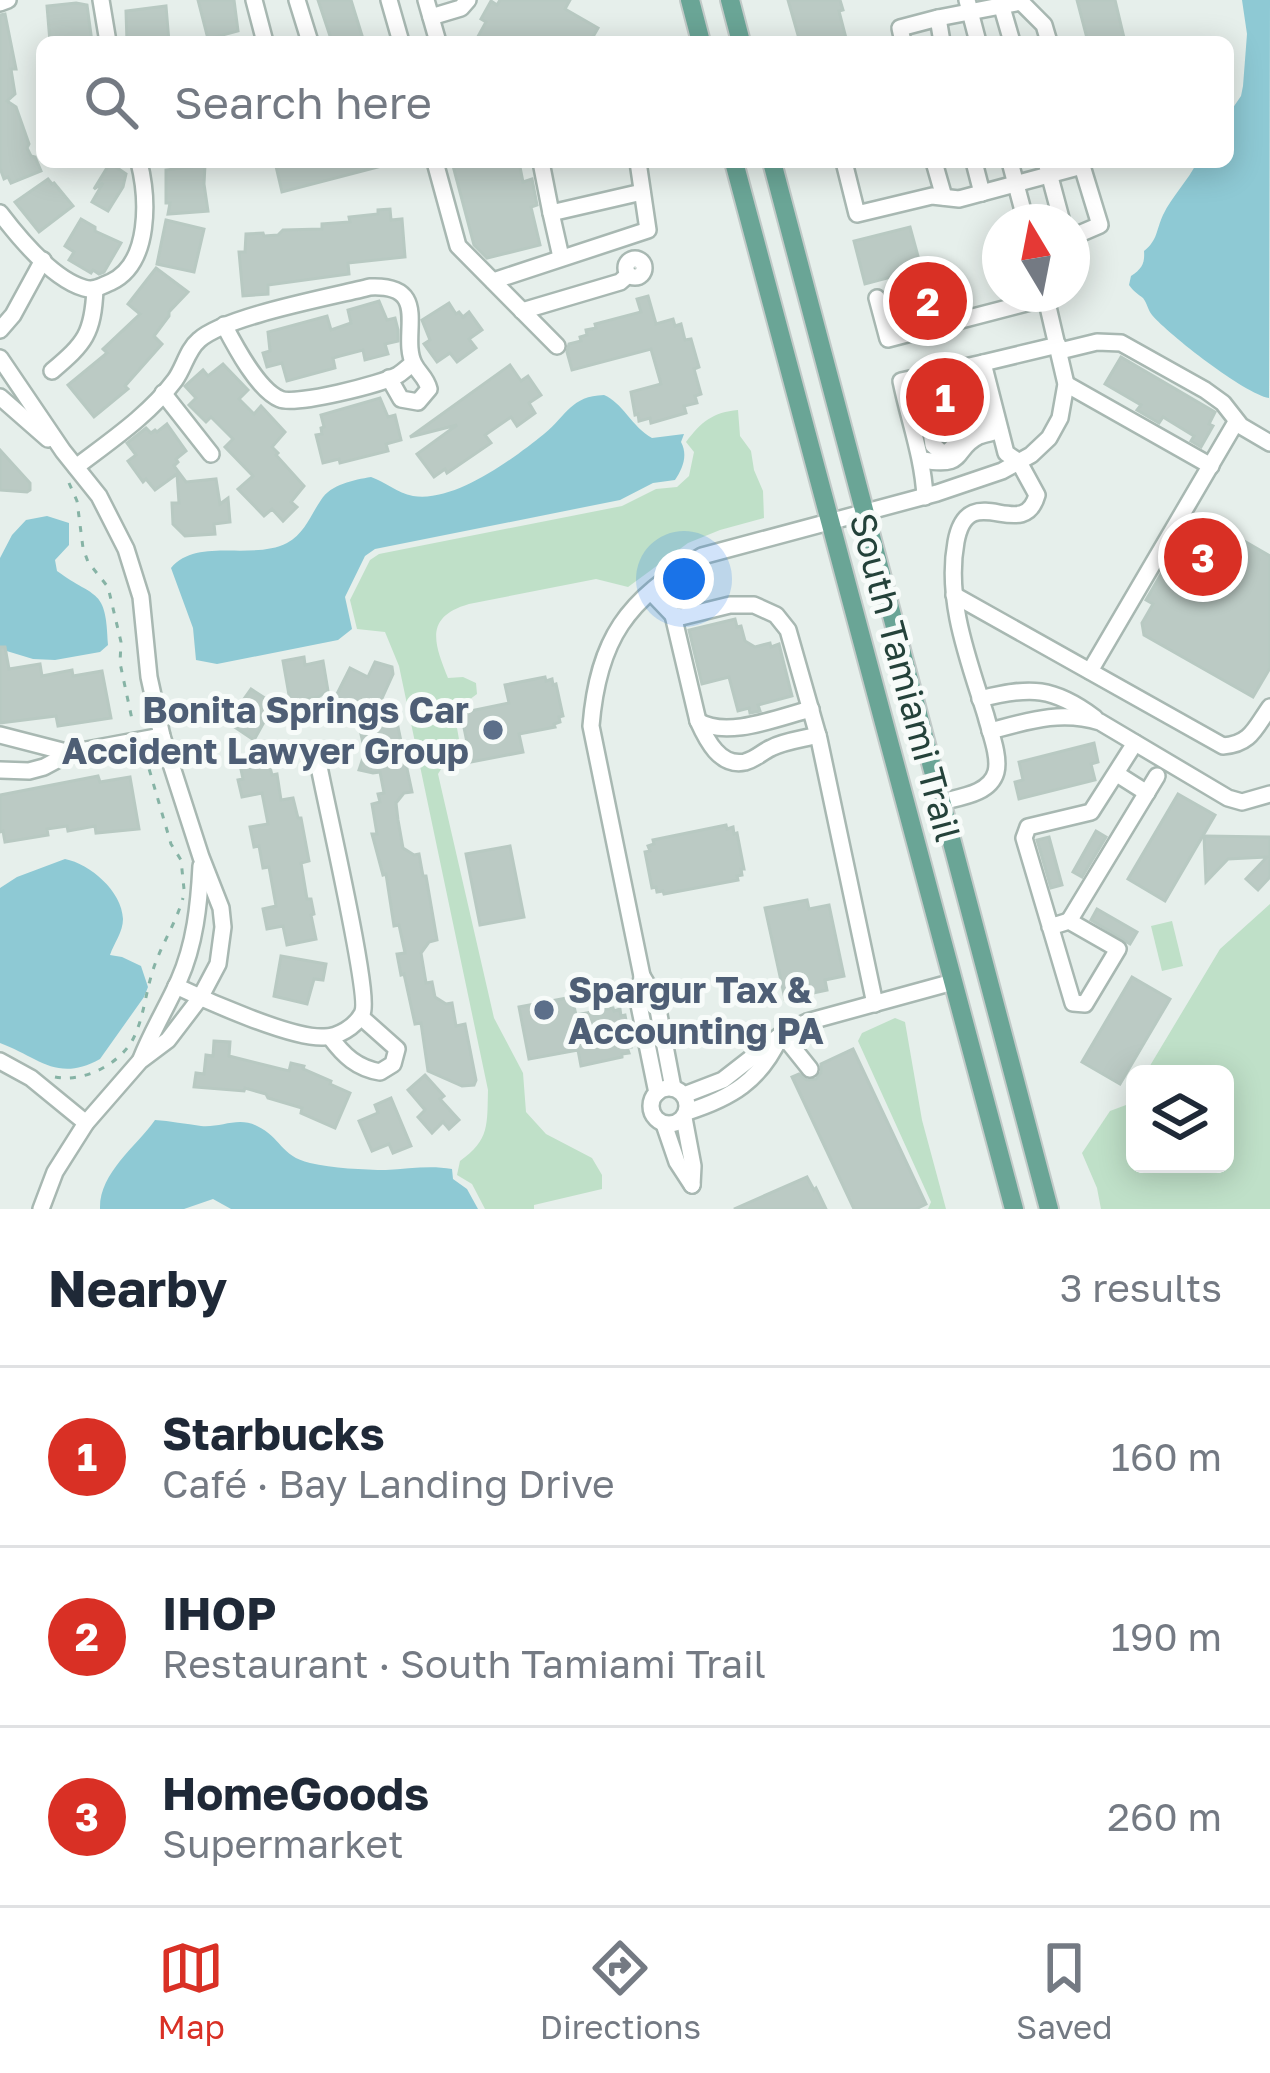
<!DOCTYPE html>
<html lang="en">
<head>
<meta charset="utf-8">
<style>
  body { margin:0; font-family:"Golos Text",sans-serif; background:#f6f6f7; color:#1f2937 }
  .controls { position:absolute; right:36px; bottom:36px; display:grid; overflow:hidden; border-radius:18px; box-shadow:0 6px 30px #0003 }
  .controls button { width:108px; height:108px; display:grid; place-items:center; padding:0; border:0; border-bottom:3px solid #e0e1e3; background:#fff; color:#1f2937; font:60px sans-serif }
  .compass { position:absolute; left:982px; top:204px; width:108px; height:108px; border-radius:50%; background:#fff; box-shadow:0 6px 30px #0003; rotate:350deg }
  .you { position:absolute; left:684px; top:579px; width:42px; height:42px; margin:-30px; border:9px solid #fff; border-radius:50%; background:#1a73e8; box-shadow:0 0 0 18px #1a73e833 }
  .badge { display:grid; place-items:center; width:78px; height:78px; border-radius:50%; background:#d93025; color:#fff; font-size:39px; font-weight:700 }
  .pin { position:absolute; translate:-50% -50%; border:6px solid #fff; box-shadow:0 3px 12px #0006 }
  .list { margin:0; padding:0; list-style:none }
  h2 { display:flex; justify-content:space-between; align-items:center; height:156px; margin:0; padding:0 48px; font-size:51px }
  h2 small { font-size:39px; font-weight:400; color:#747a83 }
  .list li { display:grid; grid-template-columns:78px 1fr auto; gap:36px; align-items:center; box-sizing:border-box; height:180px; padding:0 48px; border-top:3px solid #e0e1e3 }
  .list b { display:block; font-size:45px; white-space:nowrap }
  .list p { margin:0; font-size:39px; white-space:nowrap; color:#747a83 }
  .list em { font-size:39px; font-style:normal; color:#747a83 }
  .icon { flex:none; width:66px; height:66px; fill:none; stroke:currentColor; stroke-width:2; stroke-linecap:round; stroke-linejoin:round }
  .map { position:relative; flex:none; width:1270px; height:1209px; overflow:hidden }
  .search { position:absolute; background:#fff; box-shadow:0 6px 30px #0003; left:36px; right:36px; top:36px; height:132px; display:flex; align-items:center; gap:30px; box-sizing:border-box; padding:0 42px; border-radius:18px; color:#747a83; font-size:45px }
  .sheet { height:696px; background:#fff }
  nav { display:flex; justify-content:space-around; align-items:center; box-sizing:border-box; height:168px; border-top:3px solid #e0e1e3; background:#fff; font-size:33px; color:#747a83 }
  nav a { display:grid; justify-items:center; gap:6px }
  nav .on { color:#d93025 }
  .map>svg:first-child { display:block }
</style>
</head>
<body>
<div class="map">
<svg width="1270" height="1209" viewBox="0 0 1270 1209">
  <rect width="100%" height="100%" fill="#e6efeb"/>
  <g fill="#bfe0c8">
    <path d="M738 410 740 436 751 451 754 470 763 491 764 518 720 530 688 543 628 587 596 579 469 604C424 617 434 643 448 678L463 677 476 683 477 694 454 711 463 762 443 766 438 774 494 1018 523 1073 526 1112 546 1134 592 1158 602 1175V1189L534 1205V1209H485L472 1184 457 1175 460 1161C490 1140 487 1124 488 1090L399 666 385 632 357 629 350 600 370 560 379 554 622 506 656 489 677 487 689 476 694 452 686 442C701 422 713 412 738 410Z"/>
    <polygon points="1270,904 1270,1209 1101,1209 1097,1188 1082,1153 1110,1111 1126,1105 1135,1091 1135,1164 1225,1164 1225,1074 1145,1074 1220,949"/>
    <polygon points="1172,921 1183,966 1162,971 1151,926"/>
    <polygon points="895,1018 905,1022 922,1120 946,1209 928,1209 931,1202 858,1041 862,1033"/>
  </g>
  <g fill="#8ec9d4">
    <path d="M1242 0H1270L1269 398C1245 394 1169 335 1152 315 1148 310 1147 303 1143 298 1138 294 1133 291 1129 285L1131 276C1142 269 1145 263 1144 251 1158 240 1156 230 1163 215 1172 196 1188 181 1197 162H1228V115L1241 96 1243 86 1247 34Z"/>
    <path d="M604 395C622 402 632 427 652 438L684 434 681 442C688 455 683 468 675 480L653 483 620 500 375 549 365 556 345 597 352 629 338 640 217 664 196 660 193 628 171 568C197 537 252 561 287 543 305 533 310 516 321 500 331 484 354 480 371 477 386 482 397 493 413 496 454 503 513 459 544 434 567 415 571 396 604 395Z"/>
    <path d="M47 516 69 523V545L55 560 57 571C97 600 106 587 108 645L100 652 55 660 33 659 0 649V558L12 535 26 520Z"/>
    <path d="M65 859C90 864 122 891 123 919 123 932 114 943 110 955L122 957 141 966 148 987 144 997 100 1059C57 1083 38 1057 0 1043V888L17 877Z"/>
    <path d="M155 1120C170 1121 186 1124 201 1126 221 1128 238 1116 257 1126 281 1137 280 1156 310 1163 332 1168 364 1170 386 1170 409 1169 429 1165 452 1169L453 1179 467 1189 478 1209H231L213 1199 184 1209H100C99 1173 136 1147 155 1120Z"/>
  </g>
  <g fill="#bbcac4" stroke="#b8c9c2" stroke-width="3">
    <polygon points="198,0 234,0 238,31 208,39"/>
    <polygon points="318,0 351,0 364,42 332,42"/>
    <polygon points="500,0 570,0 565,9 598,28 590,42 475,42 486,22 481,19 491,1 497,5"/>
    <polygon points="788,0 840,0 843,10 839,11 847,42 800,42"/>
    <polygon points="1077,0 1115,0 1125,42 1088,42"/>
    <polygon points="76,3 87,5 92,42 50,42 47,6"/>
    <polygon points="166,6 169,42 127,42 126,11"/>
    <polygon points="5,14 16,69 11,69 15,94 7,101 16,107 29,144 27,148 31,156 35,157 41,171 11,183 8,177 4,179 0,168 0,15"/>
    <polygon points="275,162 381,162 382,166 282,192"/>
    <polygon points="452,162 519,162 523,182 532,179 537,205 531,207 540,245 487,258 474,245"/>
    <polygon points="110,163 126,174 123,187 108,211 92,202 103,183 94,189"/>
    <polygon points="205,165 204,184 208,211 168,214 170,203 166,203 166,170"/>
    <polygon points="48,179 52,184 54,183 73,206 39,232 15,202"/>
    <polygon points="390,209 391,220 402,219 405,257 348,263 349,274 268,285 268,294 243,296 239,252 245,252 246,234 263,233 264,236 278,235 283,230 322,229 322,224 350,222 349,217 378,214 378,210"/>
    <polygon points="81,219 95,227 95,231 121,243 104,272 99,274 93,270 91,273 69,260 74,252 65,246"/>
    <polygon points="166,220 204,229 194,272 157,264"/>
    <polygon points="910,227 924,278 929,277 931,283 943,280 950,310 913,320 911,312 903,314 900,302 906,301 902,274 865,284 854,241"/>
    <polygon points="156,268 188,292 169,312 169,316 154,336 162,344 125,386 128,389 94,417 68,385 107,353 103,349 140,314 128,304"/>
    <polygon points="648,296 656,324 673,319 675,326 681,324 685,340 691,339 699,367 694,369 701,394 695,396 697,403 684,406 686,413 651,423 650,418 639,421 638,414 635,415 631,392 661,384 651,349 572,370 567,352 569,344 581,341 580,337 587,335 586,330 596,328 595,324 641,312 637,299"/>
    <polygon points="379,301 387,320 395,318 398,330 398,341 385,344 388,354 365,360 363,350 340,356 333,358 335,368 287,381 282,363 267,367 263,353 270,351 268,332 327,316 331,330 351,323 348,310"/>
    <polygon points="449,303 456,314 459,312 463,317 469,312 482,330 469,339 476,348 457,362 450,353 437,362 424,344 430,340 422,320"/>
    <polygon points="1121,357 1215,412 1209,424 1213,426 1201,447 1191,441 1194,436 1163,417 1159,423 1137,410 1141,405 1105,384"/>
    <polygon points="223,364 248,390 239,399 254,414 261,406 285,432 272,447 278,453 276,455 304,486 291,502 297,507 283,521 272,509 264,516 238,489 253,476 225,447 233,439 211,417 206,422 189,405 196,398 185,386 203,370 208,376"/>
    <polygon points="510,365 521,381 528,376 541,395 529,403 535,413 517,426 511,417 485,435 491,443 447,473 445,469 434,477 417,454 457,425 410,437"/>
    <polygon points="974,382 979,401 940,411 929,418 926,404 919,406 917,395 922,394 921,389 945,384 946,388"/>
    <polygon points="380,398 388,417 395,415 401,440 386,444 388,451 340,463 339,459 323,463 316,435 322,434 321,428 324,427 321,415"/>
    <polygon points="167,424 186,451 176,459 178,462 174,466 186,482 216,479 220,504 228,498 230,522 214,524 215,534 185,536 173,524 172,503 179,503 177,474 155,490 146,479 143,482 128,461 136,455 127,443 146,428 151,433 155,430 157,432"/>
    <polygon points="0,450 30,483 30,490 27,492 0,490"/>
    <polygon points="1199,515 1270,556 1270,668 1253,697 1144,635 1142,623 1153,604 1146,600 1185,533 1188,535"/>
    <polygon points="735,619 737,627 741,626 745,641 755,647 770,643 771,647 779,644 792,696 758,705 760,711 750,713 749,708 738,711 729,677 702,684 689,630"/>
    <polygon points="0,647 5,647 9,669 40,664 42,676 72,670 73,676 102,671 111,718 58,726 56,716 0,723"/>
    <polygon points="304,657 305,665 323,661 328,691 318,697 306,699 307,709 292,712 283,661"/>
    <polygon points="375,662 392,667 393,674 373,718 336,696 350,668 368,677"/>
    <polygon points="545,677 546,681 552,679 553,685 556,684 563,716 559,717 560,722 554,724 555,727 519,734 523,752 471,762 461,713 509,703 505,685"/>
    <polygon points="251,689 274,704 254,740 221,718 230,706 236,710"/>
    <polygon points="397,722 403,751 408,749 411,762 406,764 412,792 404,793 396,803 398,820 403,848 414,855 419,854 423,876 426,876 437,940 429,942 421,953 426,983 432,982 435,997 446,1004 452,1003 456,1026 465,1024 476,1080 474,1085 462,1086 428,1071 421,1023 415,1024 404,974 401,975 397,954 405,953 399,925 394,926 386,874 383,875 372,834 377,834 372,804 380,802 378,794 384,793 380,772 373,773 359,770 365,752 360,730"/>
    <polygon points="1094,743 1098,762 1091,764 1095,780 1019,799 1015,782 1023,780 1019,762"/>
    <polygon points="267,755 272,775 277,774 281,800 293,798 298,818 301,818 309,861 301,863 307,899 311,899 314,914 311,915 316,939 287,945 283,926 267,929 263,909 276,906 269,867 263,868 259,846 254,847 250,827 268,824 262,793 242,797 238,780 243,779 239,760"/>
    <polygon points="98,776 100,782 130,777 139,829 96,833 95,826 68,831 67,826 47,829 48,835 5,842 3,831 0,832 0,795"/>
    <polygon points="1178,794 1215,815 1165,901 1128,879"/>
    <polygon points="726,825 727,829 733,827 734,834 737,833 744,869 741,869 742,875 737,876 738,880 664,894 663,891 657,892 656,887 652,888 645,852 650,851 648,846 654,844 653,840"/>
    <polygon points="1096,831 1106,837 1082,877 1073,872"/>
    <polygon points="1204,836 1270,837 1270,877 1258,890 1246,879 1267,857 1228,859 1206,882"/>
    <polygon points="1049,837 1062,885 1051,888 1037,840"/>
    <polygon points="510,846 524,917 480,925 466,854"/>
    <polygon points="807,900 809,909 829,905 844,976 825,980 827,990 785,999 765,908"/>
    <polygon points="1097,909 1137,932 1130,944 1091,920"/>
    <polygon points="281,956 326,964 323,980 314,979 307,1004 274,996"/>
    <polygon points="1132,977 1170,999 1120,1084 1082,1062"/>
    <polygon points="572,997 576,1015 613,1008 614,1011 620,1009 621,1016 625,1015 631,1047 627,1047 629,1053 622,1054 622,1057 581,1066 578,1050 529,1059 519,1007"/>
    <polygon points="214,1041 230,1042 229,1056 289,1071 291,1063 304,1066 303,1069 331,1081 330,1084 350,1093 335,1128 301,1113 302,1108 268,1098 266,1094 245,1088 244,1091 194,1087 196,1073 204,1074 206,1055 213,1056"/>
    <polygon points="853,1049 926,1204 916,1209 854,1209 792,1077 799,1074 807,1080 816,1079 821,1072 821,1064"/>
    <polygon points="425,1075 444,1096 440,1099 459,1120 449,1129 443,1122 432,1133 418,1117 425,1110 408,1090"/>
    <polygon points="391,1098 411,1146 393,1153 389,1144 372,1151 359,1121 378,1113 375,1105"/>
    <polygon points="807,1177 814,1190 816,1188 826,1209 734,1209"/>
  </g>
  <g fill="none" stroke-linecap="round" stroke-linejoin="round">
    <defs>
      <g id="minor">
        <polyline points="101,0 108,42"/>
        <polyline points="254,0 265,42"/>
        <polyline points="297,0 310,42"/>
        <polyline points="389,0 401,42"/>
        <polyline points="426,0 438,42"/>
        <polyline points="967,0 978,42"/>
        <polyline points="0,3 8,0"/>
        <polyline points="1001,4 1012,42"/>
        <polyline points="431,17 461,8 468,0"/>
        <polyline points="938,18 1021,2 1044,25 1049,42"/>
        <polyline points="903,42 900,28 938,18 942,42"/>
        <polyline points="435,162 458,246 557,346"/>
        <polyline points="541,162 551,213 642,192"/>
        <polyline points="844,162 857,214 932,196 959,199 1082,166 1082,162"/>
        <polyline points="934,162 944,197"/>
        <polyline points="974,162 982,193"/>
        <polyline points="1010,162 1026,222"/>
        <polyline points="1046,162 1062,222"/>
        <path d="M0 213C19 238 53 279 84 288 95 291 101 286 111 282 151 263 148 198 139 162"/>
        <polyline points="551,213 561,257"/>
        <polyline points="1072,237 1100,225 1082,166"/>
        <circle cx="635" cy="268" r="9"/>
        <polyline points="493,281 648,230 638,162"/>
        <polyline points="877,298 888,339 1046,298"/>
        <polyline points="522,311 620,282 628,275"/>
        <path d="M224 325C235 346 258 390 280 399 295 406 382 384 398 375 404 371 408 367 413 363"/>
        <polyline points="0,330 13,315 43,260"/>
        <polyline points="1060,351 1097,342 1121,343 1205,390 1223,403 1241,426 1270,443"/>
        <polyline points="0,358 63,451 99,496 126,549 141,597 149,677 162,736 201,857 221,908 223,927 218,964 200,998 168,1040 140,1061 86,1123 55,1172 41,1209"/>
        <path d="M52 371C85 343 93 334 95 289"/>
        <polyline points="1066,384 1211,466"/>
        <polyline points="163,393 211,454"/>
        <polyline points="0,397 48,439"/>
        <polyline points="994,409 943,423 931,431 933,445 941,452 948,452 970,428 997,421"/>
        <path d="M923 460C968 468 952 449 979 436 982 435 997 431 1000 431"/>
        <path d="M76 467C110 441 149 415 175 380 184 368 187 350 199 340 226 316 331 297 370 287 433 284 399 335 414 364 419 374 426 377 429 389L418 402 401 399 389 378"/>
        <path d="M925 497C923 457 909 420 901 381L983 363"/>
        <polyline points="651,592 673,615 681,617 730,605 754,605 776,615 788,630 819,739 875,1004"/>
        <path d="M954 595 1223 746C1251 744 1255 728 1270 707"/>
        <path d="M673 615 698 721C707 741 720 767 745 762 756 759 762 752 771 748 784 741 803 739 818 735"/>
        <polyline points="1090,671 1236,422"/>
        <path d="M980 699C1030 686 1054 687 1095 718"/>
        <path d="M698 721C727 739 779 717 811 709"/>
        <path d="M990 731C1028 721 1061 710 1100 722L1228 798 1242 802 1270 794"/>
        <polyline points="0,735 70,753"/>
        <polyline points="0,770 29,771 44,767 70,753 162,736"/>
        <polyline points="1117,774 1147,793"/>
        <path d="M941 802C960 797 990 794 996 772 1000 756 990 732 986 716 969 661 945 601 956 542 968 476 1023 545 1037 495L1019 462 1006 453 983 363 1058 345"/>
        <polyline points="1069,921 1157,776"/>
        <polyline points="1050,927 1069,921 1118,949 1085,1004 1073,1003 1024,838 1028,827 1091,812 1135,743"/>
        <polyline points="642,976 656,999 673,1088"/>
        <path d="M176 986C207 1001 292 1039 324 1037 338 1037 355 1027 362 1014 372 997 322 788 316 751"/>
        <polyline points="782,1034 810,1069"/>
        <path d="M330 1037C344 1056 357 1068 380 1072L393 1064 397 1049 361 1017"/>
        <path d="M141 1059C152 1031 167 1007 179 980 195 944 199 905 201 866"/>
        <polyline points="0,1061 31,1078 86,1123"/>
        <circle cx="669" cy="1106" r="18"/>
        <path d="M657 1093 639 1005 642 976 591 726C598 639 627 599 702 556L937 493 1002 471 1031 455 1049 438 1060 418 1066 384 1045 294"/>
        <polyline points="684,1095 723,1080 782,1034 807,1022 953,982"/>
        <path d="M687 1112C731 1098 760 1081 780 1037"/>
        <polyline points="684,1118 693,1166 692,1185"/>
        <polyline points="664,1124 677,1162 692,1185"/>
      </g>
      <g id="major">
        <polyline points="690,0 701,42"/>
        <polyline points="730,0 741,42"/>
        <polyline points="734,162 1014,1209"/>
        <polyline points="772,162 1049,1209"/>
      </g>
    </defs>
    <use href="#minor" stroke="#a8b8b2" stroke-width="20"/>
    <use href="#major" stroke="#c2cac8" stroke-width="22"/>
    <g stroke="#86b3a5" stroke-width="3" stroke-dasharray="6 9" stroke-linecap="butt">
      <polyline points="69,483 77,501 83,548 88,562 108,587 121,642 120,663 133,724"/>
      <polyline points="145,755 171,844 181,860 184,889"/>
      <path d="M55 1077C84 1083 123 1063 135 1035 144 1015 146 991 153 970 161 945 176 923 183 898"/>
    </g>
    <use href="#minor" stroke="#fff" stroke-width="15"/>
    <use href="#major" stroke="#6aa596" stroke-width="18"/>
  </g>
  <g fill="#5c6f8a" stroke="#f7fbf9" stroke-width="4.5">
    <circle cx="493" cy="730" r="12"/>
    <circle cx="544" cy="1010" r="12"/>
  </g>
  <g text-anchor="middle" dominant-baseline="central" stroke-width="10" stroke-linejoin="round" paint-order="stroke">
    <g font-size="36" fill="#24423a" stroke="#f7fbf9">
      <text transform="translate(906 677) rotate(75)">South Tamiami Trail</text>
    </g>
    <g font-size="36" font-weight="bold" fill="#4e5e75" stroke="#f7fbf9" text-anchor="end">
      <text x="469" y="709">Bonita Springs Car<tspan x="469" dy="41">Accident Lawyer Group</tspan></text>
      <text x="568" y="989" text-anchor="start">Spargur Tax &amp;<tspan x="568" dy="41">Accounting PA</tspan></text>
    </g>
  </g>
</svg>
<div class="controls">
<button><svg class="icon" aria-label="layers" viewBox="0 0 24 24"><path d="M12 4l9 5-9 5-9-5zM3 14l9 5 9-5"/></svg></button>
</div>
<svg class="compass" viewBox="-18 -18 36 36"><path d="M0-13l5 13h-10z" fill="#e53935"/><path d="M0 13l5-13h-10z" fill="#747a83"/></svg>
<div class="you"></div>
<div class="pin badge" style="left:945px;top:397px">1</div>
<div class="pin badge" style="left:928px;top:301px">2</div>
<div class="pin badge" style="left:1203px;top:557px">3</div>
<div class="search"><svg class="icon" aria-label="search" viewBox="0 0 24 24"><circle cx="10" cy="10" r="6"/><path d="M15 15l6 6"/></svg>Search here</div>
</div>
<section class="sheet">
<h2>Nearby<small>3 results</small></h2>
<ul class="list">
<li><span class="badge">1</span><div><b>Starbucks</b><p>Café · Bay Landing Drive</p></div><em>160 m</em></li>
<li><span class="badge">2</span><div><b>IHOP</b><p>Restaurant · South Tamiami Trail</p></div><em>190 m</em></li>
<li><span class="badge">3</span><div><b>HomeGoods</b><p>Supermarket</p></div><em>260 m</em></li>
</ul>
</section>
<nav>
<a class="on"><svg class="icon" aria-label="map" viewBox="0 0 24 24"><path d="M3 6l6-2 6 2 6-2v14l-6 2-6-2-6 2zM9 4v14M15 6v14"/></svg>Map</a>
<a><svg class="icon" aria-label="directions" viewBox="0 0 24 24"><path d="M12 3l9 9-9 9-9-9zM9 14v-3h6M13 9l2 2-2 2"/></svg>Directions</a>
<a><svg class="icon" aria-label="saved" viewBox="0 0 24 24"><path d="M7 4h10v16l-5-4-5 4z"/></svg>Saved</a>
</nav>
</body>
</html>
